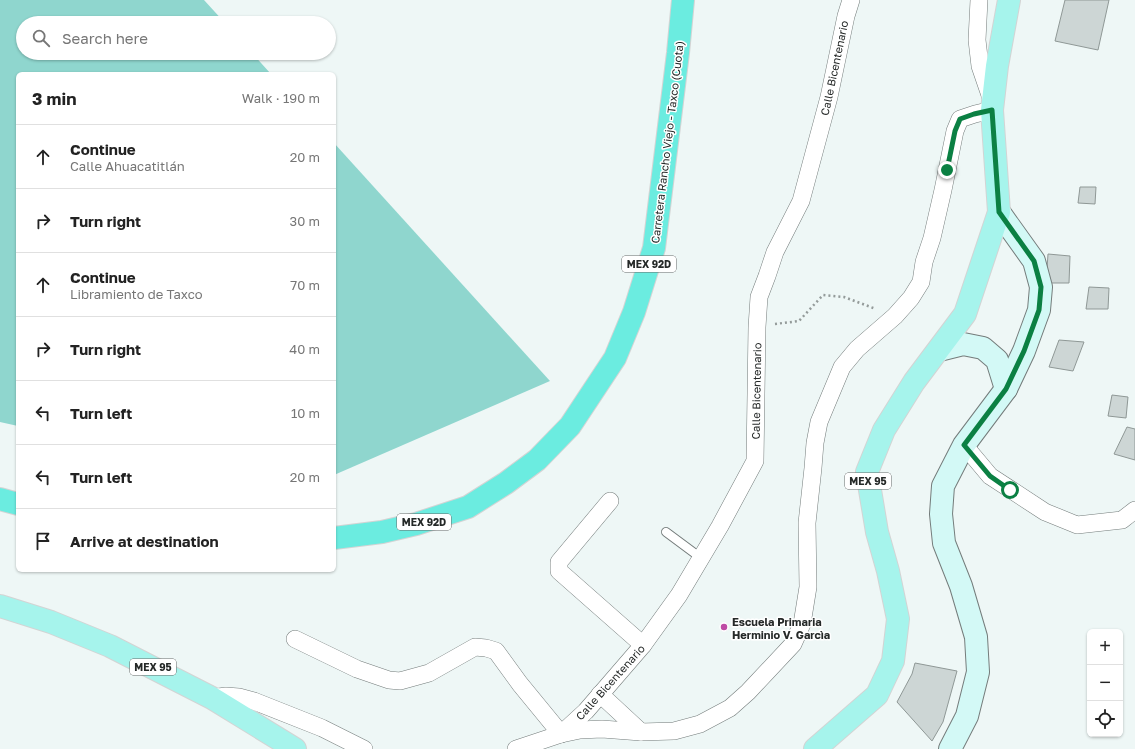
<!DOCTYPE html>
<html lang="en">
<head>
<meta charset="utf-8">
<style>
  body { margin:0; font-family:"Golos Text",sans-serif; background:#f2f2f2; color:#222 }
  .controls { position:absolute; right:12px; bottom:12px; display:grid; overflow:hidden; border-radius:6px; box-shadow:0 1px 3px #0004 }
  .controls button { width:36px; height:36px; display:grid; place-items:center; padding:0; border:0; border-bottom:1px solid #e0e0e0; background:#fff; color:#222; font:20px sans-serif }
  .stop { position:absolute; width:12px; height:12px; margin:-9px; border:3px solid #0b8043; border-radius:50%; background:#fff }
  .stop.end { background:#0b8043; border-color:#fff; box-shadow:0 1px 4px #0008 }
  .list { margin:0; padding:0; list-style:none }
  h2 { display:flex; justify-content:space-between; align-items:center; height:52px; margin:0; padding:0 16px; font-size:17px }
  h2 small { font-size:13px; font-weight:400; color:#767676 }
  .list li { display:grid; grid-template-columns:26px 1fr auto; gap:12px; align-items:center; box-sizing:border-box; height:64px; padding:0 16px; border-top:1px solid #e0e0e0 }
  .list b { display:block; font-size:15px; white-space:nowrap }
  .list p { margin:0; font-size:13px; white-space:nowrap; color:#767676 }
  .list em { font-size:13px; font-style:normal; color:#767676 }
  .icon { flex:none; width:22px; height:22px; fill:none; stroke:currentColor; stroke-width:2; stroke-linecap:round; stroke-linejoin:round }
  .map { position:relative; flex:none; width:1135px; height:749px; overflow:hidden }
  .search { position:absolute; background:#fff; box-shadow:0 1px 3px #0004; left:16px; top:16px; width:320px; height:44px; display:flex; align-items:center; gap:10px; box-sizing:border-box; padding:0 14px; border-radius:22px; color:#767676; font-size:15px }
  .panel { position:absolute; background:#fff; box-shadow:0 1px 3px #0004; left:16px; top:72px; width:320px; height:500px; border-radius:6px }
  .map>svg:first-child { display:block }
</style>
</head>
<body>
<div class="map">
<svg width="1135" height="749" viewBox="0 0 1135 749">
  <rect width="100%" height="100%" fill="#eef7f6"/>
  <g fill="#8fd6ce">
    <polygon points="0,0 204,0 225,23 23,23 23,53 252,53 271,74 18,74 18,426 0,422"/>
    <polygon points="334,143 550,381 334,475"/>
  </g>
  <g fill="#cdd6d5" stroke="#8f9896">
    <polygon points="1065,0 1109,0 1098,50 1055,41"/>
    <polygon points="1080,187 1096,187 1095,204 1078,203"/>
    <polygon points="1048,254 1070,256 1069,283 1046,283"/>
    <polygon points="1089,287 1109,288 1108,309 1086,309"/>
    <polygon points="1059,340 1084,342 1073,371 1049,367"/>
    <polygon points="1112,395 1128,397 1126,418 1108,416"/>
    <polygon points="1127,427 1135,429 1135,460 1114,454"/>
    <polygon points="915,663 957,671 943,722 932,741 897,702 912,674"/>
  </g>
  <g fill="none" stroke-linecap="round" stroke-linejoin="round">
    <defs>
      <polyline id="service" points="666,532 701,558"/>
      <g id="minor">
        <polyline points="979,0 977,40 980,66 992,101"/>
        <polyline points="964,445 990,476 1045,512 1077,525 1122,520 1135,510"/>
        <polyline points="610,501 559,562 559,571 643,645"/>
        <polyline points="295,639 357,669 389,680 400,681 429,673 475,647 486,648 496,651 520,684 561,734"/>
        <polyline points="600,694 641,732"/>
        <polyline points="212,698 226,696 239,697 254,701 322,728 364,749"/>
        <polyline points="561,734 586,711 643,645 679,595 720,526 755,461 757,327 759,297 767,276 775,252 801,201 829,97 846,16 851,0"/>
        <polyline points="516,749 561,734 580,730 602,729 641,732 674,731 700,724 730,708 748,692 793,644 802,624 808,587 807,523 813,468 815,443 819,422 842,367 857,349 895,316 911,298 921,282 924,262 932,238 943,190 955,131 960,119 975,114 992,110"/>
      </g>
      <g id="secondary">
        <polyline points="939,350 963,344 983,348 997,360 1006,389"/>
        <polyline points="950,749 967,716 978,672 976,637 961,586 944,543 941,514 943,486 964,445 1006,389 1024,351 1039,310 1041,287 1034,261 999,212"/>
      </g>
      <g id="primary">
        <polyline points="0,606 51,622 110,646 212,698 295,749"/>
        <polyline points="815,749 877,695 893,661 898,619 888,571 877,532 867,472 884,430 914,382 965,314 999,212 992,110 997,66 1009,0"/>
      </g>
      <g id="motorway">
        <polyline points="0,499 18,504"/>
        <polyline points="334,538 382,532 416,524 468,507 506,483 537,460 570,426 615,358 634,312 654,248 678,53 683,0"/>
      </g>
    </defs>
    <use href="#service" stroke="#747c7b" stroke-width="10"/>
    <use href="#minor" stroke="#747c7b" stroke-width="18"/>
    <use href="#secondary" stroke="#747c7b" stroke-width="24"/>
    <use href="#primary" stroke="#d3d4d4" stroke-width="24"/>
    <use href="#motorway" stroke="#d3d4d4" stroke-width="24"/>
    <polyline stroke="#949b9a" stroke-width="2.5" stroke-dasharray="2 3" stroke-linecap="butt" points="775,324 799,321 823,295 844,297 876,309"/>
    <use href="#service" stroke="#fff" stroke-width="8"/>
    <use href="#minor" stroke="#fff" stroke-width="17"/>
    <use href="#secondary" stroke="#d3f9f6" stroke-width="22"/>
    <use href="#primary" stroke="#a6f4ec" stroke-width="22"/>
    <use href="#motorway" stroke="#6bece0" stroke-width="22"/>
  </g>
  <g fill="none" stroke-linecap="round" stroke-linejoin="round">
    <polyline stroke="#0b8043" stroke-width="5" points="947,170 955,131 960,119 974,114 992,110 999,212 1034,261 1041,287 1039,310 1024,351 1006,389 964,445 990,476 1010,490"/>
  </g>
  <circle fill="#be4ba5" stroke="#fff" stroke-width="1.5" cx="724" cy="627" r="4"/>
  <g text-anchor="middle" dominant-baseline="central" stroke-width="3" stroke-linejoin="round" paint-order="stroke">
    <g fill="#fff" stroke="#666968" stroke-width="1">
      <rect x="622" y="256" width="54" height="16" rx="3"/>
      <rect x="845" y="473" width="46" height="16" rx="3"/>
      <rect x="397" y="514" width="54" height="16" rx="3"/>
      <rect x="130" y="659" width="46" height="16" rx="3"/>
    </g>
    <g font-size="10" font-weight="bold" fill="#252928">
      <text x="649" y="264">MEX 92D</text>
      <text x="868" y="481">MEX 95</text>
      <text x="424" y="522">MEX 92D</text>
      <text x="153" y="667">MEX 95</text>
    </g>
    <g font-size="11" fill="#252928" stroke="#fff">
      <text transform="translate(834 68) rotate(-78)">Calle Bicentenario</text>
      <text transform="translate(667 142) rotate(-83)">Carretera Rancho Viejo - Taxco (Cuota)</text>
      <text transform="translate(756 391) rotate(-89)">Calle Bicentenario</text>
      <text transform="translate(610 682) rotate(-48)">Calle Bicentenario</text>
    </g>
    <g font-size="11" font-weight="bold" fill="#252928" stroke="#fff" text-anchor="start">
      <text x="732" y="621">Escuela Primaria<tspan x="732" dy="13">Herminio V. Garcìa</tspan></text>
    </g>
  </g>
</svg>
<div class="controls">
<button>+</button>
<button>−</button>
<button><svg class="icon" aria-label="locate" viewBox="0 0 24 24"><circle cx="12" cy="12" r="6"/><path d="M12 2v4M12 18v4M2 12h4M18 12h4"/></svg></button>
</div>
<div class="stop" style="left:1010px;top:490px"></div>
<div class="stop end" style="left:947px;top:170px"></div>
<div class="search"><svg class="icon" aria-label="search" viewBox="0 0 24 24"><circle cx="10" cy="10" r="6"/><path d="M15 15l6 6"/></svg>Search here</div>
<section class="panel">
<h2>3 min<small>Walk · 190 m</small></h2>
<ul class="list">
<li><svg class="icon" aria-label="ahead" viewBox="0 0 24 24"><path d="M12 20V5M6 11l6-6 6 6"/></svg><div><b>Continue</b><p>Calle Ahuacatitlán</p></div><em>20 m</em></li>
<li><svg class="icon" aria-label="right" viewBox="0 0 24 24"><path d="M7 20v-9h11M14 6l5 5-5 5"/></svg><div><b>Turn right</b></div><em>30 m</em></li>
<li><svg class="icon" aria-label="ahead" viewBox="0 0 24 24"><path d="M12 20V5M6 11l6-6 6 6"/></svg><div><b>Continue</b><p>Libramiento de Taxco</p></div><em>70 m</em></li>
<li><svg class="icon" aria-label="right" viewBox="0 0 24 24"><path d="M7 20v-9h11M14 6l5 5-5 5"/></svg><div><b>Turn right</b></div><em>40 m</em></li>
<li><svg class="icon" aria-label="left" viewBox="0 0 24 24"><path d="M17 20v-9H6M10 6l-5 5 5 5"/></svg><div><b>Turn left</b></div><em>10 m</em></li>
<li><svg class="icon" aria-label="left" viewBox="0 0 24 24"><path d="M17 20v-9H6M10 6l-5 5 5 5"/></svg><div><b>Turn left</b></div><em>20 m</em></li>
<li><svg class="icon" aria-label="arrive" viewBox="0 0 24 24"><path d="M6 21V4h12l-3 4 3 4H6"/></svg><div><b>Arrive at destination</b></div></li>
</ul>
</section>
</div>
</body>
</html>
